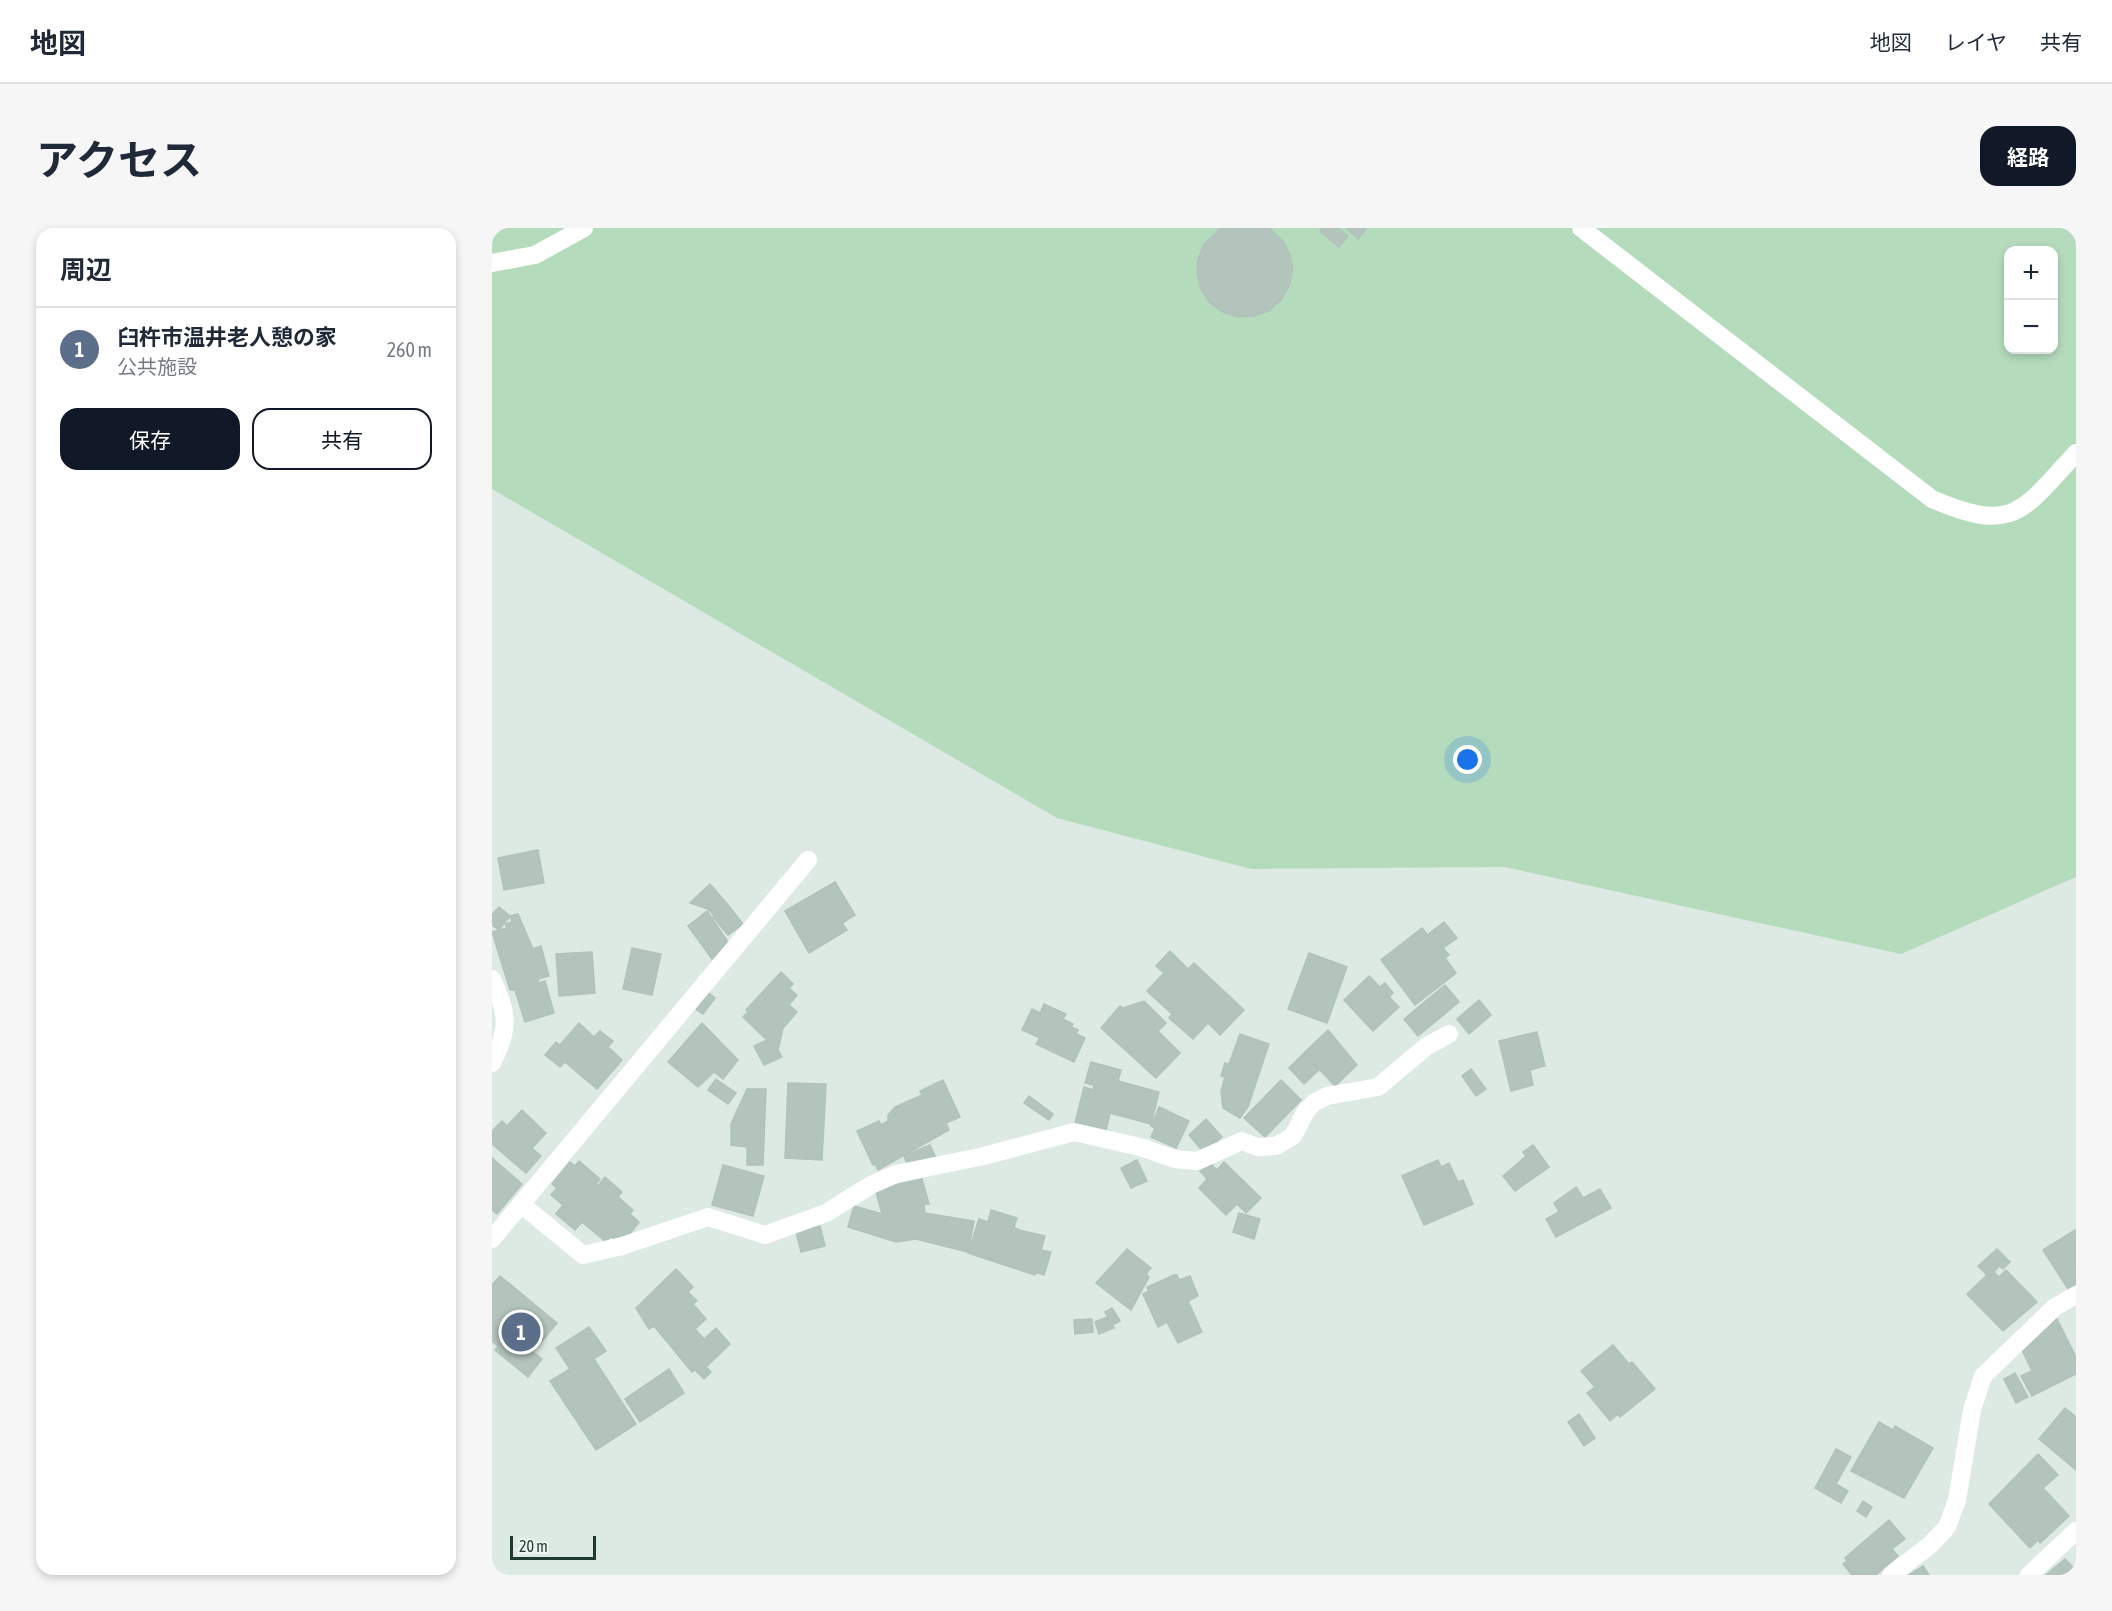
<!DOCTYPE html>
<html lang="ja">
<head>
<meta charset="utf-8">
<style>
  body { margin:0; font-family:"Asap Condensed","Noto Sans JP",sans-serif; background:#f6f6f7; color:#1f2937 }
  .controls { position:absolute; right:18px; top:18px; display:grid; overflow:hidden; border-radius:12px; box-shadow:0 3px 9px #0003 }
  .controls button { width:54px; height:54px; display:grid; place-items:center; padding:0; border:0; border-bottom:2px solid #e0e1e3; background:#fff; color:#1f2937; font:30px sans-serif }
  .scale { position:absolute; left:18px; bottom:15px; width:86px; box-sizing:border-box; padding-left:6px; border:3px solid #1f3830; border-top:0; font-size:16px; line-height:21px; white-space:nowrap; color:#1f3830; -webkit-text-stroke:4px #edf6f1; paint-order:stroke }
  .you { position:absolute; left:976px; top:532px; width:21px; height:21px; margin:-15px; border:4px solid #fff; border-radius:50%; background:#1a73e8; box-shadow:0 0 0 9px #1a73e833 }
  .badge { display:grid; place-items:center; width:39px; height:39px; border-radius:50%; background:#111827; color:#fff; font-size:20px; font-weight:700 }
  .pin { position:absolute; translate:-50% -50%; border:3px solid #fff; box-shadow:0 2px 6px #0006 }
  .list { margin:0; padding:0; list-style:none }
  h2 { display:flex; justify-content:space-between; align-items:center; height:78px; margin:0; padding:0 24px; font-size:26px }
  h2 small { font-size:20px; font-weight:400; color:#747a83 }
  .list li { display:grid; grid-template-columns:39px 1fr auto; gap:18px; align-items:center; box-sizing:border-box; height:84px; padding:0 24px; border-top:2px solid #e0e1e3 }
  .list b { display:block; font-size:22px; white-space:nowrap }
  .list p { margin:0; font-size:20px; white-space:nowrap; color:#747a83 }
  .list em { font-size:20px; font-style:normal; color:#747a83 }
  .actions { display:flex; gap:12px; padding:18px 24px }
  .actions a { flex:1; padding:14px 0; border:2px solid #111827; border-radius:18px; text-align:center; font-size:21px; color:#111827 }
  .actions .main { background:#111827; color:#fff }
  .map { position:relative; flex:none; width:1584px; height:1347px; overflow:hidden; border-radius:18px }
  header { display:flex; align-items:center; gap:36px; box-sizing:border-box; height:84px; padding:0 30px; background:#fff; border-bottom:2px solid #e0e1e3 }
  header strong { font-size:28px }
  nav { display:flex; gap:33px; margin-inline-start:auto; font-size:21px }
  .intro { display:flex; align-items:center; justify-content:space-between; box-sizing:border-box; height:144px; padding:0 36px }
  h1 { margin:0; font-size:42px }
  .button { padding:15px 27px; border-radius:18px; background:#111827; color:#fff; font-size:21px; font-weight:700 }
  main { display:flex; gap:36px; padding:0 36px }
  aside { flex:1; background:#fff; border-radius:18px; box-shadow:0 3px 9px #0003 }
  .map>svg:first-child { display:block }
</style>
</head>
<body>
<header>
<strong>地図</strong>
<nav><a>地図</a><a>レイヤ</a><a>共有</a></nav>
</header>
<div class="intro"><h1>アクセス</h1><a class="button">経路</a></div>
<main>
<aside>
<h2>周辺<small></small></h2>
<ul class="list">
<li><span class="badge" style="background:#5c6f8a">1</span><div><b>臼杵市温井老人憩の家</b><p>公共施設</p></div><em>260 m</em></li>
</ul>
<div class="actions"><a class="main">保存</a><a>共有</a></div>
</aside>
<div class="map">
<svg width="1584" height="1347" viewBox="0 0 1584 1347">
  <rect width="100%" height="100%" fill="#dde9e3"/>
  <path fill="#b5dbbd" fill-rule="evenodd" d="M0 0H1584V649L1409 726 1013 639 759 641 565 590 0 261ZM1516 22H1562V122H1516Z"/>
  <g fill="#b3c4bc" stroke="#b0c2ba" stroke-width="1.5">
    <polygon points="729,0 777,0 791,13 798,27 801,42 797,58 789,72 777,83 762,88 746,89 731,84 718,75 709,61 705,46 706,31 712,16"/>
    <polygon points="830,0 846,0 856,8 847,19 828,3"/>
    <polygon points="854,0 875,0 866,11"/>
    <polygon points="46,622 52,655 12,662 6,630"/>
    <polygon points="343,654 363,687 350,695 355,702 317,725 293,683"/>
    <polygon points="218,656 236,677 222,688 216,681 198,675"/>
    <polygon points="236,677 251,696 236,707 221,689"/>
    <polygon points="7,679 18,688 7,702 0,697 0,687"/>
    <polygon points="215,683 236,714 220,731 196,698"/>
    <polygon points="26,686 41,721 49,718 57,748 46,751 47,755 53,753 62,785 33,794 23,762 18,762 0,704 15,700 13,696 20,694 18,688"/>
    <polygon points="952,694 965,710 951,720 949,717 946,720 935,707"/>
    <polygon points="930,700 946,720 949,717 957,727 953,730 964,745 923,777 889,732"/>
    <polygon points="140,720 169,726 160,767 131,761"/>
    <polygon points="678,723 696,741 702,735 752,782 728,807 716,795 701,811 677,790 680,786 655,763 672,745 664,738"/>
    <polygon points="100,724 103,765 67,768 64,726"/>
    <polygon points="817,725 855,739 835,795 796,781"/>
    <polygon points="289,744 301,756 297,760 305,767 297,777 305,784 291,800 286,822 290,829 272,837 262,818 275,812 251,789 256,784 254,782"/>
    <polygon points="877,748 888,759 893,755 901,765 897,769 907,779 881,803 852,772"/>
    <polygon points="953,757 967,774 926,808 912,791"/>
    <polygon points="217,765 223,770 211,786 204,781"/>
    <polygon points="987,772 999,787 977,806 965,791"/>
    <polygon points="652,773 674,795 666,803 688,825 664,850 609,800 628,778 631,780"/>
    <polygon points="552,776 574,786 571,791 581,796 579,799 586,802 584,806 593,810 582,834 544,816 548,810 530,802 540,781 548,785"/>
    <polygon points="87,795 102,809 108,803 121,813 116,819 130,832 105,861 73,834 68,839 53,827 64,814 68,817"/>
    <polygon points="210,795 246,832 231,851 222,844 206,859 176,834"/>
    <polygon points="836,802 865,837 843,858 812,825"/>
    <polygon points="1045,804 1053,838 1038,842 1041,857 1019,863 1007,813"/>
    <polygon points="748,806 777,816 756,879 748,890 731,880 729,863 733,849 729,848 733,835 737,836"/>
    <polygon points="811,826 827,842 812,856 797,840"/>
    <polygon points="599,834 629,842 626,853 667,864 659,896 618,885 614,903 583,895 592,859 601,862 602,857 593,855"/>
    <polygon points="979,841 994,861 984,868 970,848"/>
    <polygon points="224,851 244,865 236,876 216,862"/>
    <polygon points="451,852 468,889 454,895 457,902 386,942 383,936 381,937 365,903 387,893 389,897 396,893 396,887 403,879 430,867 428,863"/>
    <polygon points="789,852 809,872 773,909 752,890"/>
    <polygon points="296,855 334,856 330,932 293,930"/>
    <polygon points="255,861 274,861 271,937 255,937 255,919 239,917 239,896"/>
    <polygon points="537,868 561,886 557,892 532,875"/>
    <polygon points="667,879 697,893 684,920 659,909 663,900 659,898"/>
    <polygon points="30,882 54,905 40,920 49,928 34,945 0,916 0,903 10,893 15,898"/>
    <polygon points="714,891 730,909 712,925 697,907"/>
    <polygon points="438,917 444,930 415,936 412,928"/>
    <polygon points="1041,917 1057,939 1023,963 1011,948 1034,928 1031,924"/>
    <polygon points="0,930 30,956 5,986 0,982"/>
    <polygon points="645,932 655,953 639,960 629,940"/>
    <polygon points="946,932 949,939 957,935 966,954 971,952 981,976 932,997 910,948"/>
    <polygon points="87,933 108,951 104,956 106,958 113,949 130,964 126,969 141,982 114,1014 90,994 83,1002 64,986 71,977 59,967 65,960 60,956 78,934 83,938"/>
    <polygon points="732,934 769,970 754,985 745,976 734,987 707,960 715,951 708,943 720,937 725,942"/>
    <polygon points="231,937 272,948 261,988 220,977"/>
    <polygon points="430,951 437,976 432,976 433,985 482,993 476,1024 424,1011 404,1014 356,999 362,978 390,986 384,964 390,963 389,960"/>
    <polygon points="1084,959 1091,970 1108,961 1119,980 1064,1009 1054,991 1067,984 1062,975"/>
    <polygon points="499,982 525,990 522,999 527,1002 553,1008 549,1022 559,1024 552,1047 543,1044 543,1047 476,1025 487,991 496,994"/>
    <polygon points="747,985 768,991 762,1011 741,1004"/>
    <polygon points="138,986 147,994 133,1012 124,1013 118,1008"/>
    <polygon points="328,998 333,1018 309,1024 304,1004"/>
    <polygon points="1583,1002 1584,1056 1576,1061 1551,1022"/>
    <polygon points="635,1021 659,1040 654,1046 657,1049 639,1082 604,1055"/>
    <polygon points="1505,1021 1518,1034 1511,1041 1507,1038 1502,1044 1507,1049 1514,1042 1545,1074 1511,1103 1475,1066 1495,1047 1486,1038"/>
    <polygon points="184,1041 201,1059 196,1064 205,1073 201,1076 214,1091 203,1101 212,1111 224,1100 238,1116 214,1139 219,1144 212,1151 203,1142 200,1144 162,1098 157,1101 144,1080"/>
    <polygon points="682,1047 685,1047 687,1052 698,1048 706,1068 696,1073 710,1104 686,1115 675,1094 666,1099 651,1066 657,1063 655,1059"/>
    <polygon points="8,1048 65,1095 41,1124 50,1131 36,1149 3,1122 6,1118 0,1113 0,1057"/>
    <polygon points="620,1080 628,1093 621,1097 613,1084"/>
    <polygon points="615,1089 622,1100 607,1106 603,1094"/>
    <polygon points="600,1091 601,1104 583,1106 582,1092"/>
    <polygon points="1565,1091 1570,1101 1533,1120 1539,1104"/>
    <polygon points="97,1099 114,1123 102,1131 144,1196 104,1222 58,1153 78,1141 64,1120"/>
    <polygon points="1570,1101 1584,1129 1584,1146 1540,1168 1529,1148 1540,1143 1530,1122"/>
    <polygon points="1121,1117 1137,1136 1140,1134 1163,1161 1128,1189 1126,1186 1118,1193 1095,1165 1103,1159 1089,1143"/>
    <polygon points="177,1141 192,1165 148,1194 133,1171"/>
    <polygon points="1523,1145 1536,1169 1524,1175 1512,1151"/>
    <polygon points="1573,1180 1584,1189 1584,1242 1547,1211"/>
    <polygon points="1087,1186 1103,1210 1092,1218 1076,1194"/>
    <polygon points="1387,1194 1401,1202 1403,1198 1441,1220 1412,1270 1359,1243"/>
    <polygon points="1344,1221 1359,1229 1344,1256 1356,1263 1349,1275 1323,1260"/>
    <polygon points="1546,1226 1566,1247 1551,1260 1577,1288 1548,1315 1546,1312 1538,1320 1497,1276"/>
    <polygon points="1371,1273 1380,1279 1374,1289 1365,1283"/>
    <polygon points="1397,1292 1413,1311 1400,1321 1406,1328 1384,1347 1360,1347 1351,1336 1355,1333 1353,1330"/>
    <polygon points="1573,1331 1582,1340 1578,1343 1581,1347 1554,1347"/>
    <polygon points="1431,1338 1437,1347 1417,1347"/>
  </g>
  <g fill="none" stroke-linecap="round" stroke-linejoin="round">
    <g stroke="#fff" stroke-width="18">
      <path d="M1089 0 1440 271C1521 306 1530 284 1584 225"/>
      <polyline points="0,35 43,27 92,0"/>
      <path d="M0 751C16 787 18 799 0 835"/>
      <polyline points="29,976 91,1027 130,1018 216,989 273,1007 334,985 379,957 404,946 492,928 582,904 648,919 683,931 705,933 750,913 765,919 784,918 801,908 814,883 823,874 835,868 886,859 935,818 957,806"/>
      <polyline points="0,1011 316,632"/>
      <polyline points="1399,1347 1438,1317 1455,1299 1465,1272 1480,1182 1491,1148 1563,1079 1584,1067"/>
      <polyline points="1537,1347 1584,1303"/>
    </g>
  </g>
</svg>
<div class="controls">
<button>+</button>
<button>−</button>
</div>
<div class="scale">20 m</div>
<div class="you"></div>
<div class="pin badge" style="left:29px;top:1104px;background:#5c6f8a">1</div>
</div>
</main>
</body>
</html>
